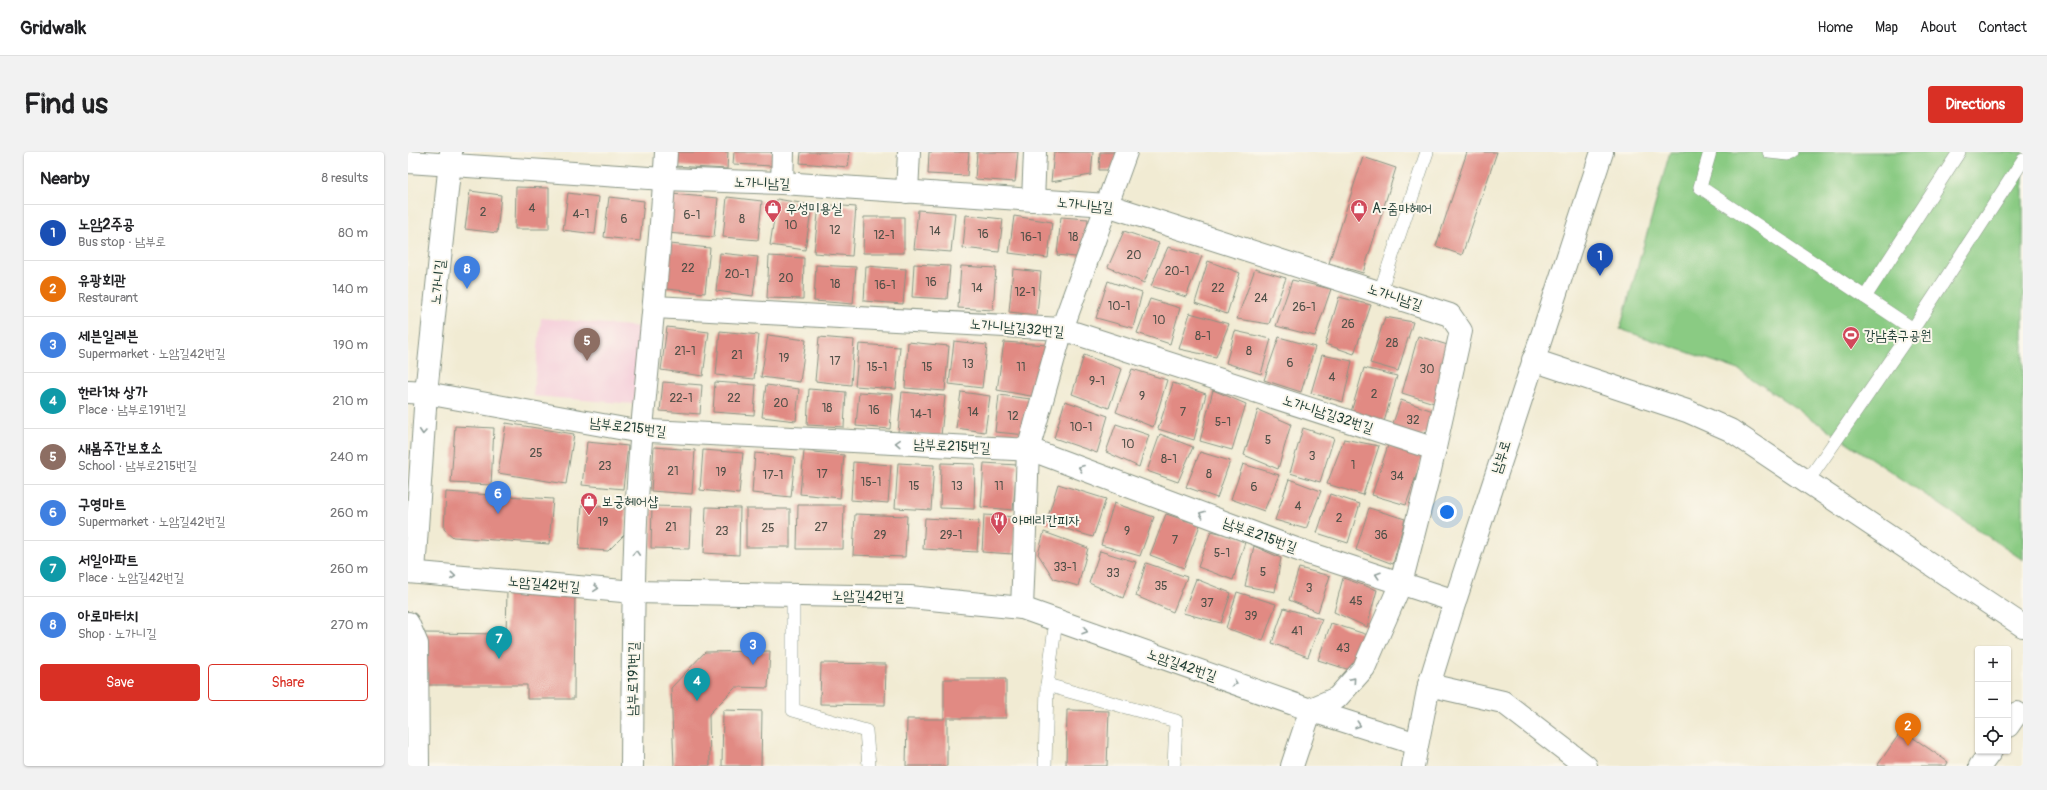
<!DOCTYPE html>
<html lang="en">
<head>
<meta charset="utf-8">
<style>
  body { margin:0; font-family:Pangolin,"Poor Story",sans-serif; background:#f2f2f2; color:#202124 }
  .controls { position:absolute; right:12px; bottom:12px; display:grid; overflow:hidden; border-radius:4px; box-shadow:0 1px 3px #0004 }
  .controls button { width:36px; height:36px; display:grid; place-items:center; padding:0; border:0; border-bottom:1px solid #e0e0e0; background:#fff; color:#202124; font:20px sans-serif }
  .you { position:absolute; left:1039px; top:360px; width:14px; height:14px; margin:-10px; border:3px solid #fff; border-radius:50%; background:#1a73e8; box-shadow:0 0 0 6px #1a73e833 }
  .badge { display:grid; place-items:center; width:26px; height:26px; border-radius:50%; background:#d93025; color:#fff; font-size:13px; font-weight:700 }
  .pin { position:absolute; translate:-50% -33px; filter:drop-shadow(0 1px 2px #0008) }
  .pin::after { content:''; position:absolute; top:21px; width:14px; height:12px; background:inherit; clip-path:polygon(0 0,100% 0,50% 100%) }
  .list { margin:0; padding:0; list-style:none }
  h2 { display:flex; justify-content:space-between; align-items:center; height:52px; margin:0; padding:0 16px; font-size:17px }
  h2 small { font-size:13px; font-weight:400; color:#757577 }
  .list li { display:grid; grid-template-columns:26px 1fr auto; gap:12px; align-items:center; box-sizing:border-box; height:56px; padding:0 16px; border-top:1px solid #e0e0e0 }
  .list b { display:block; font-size:15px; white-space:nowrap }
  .list p { margin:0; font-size:13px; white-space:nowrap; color:#757577 }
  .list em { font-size:13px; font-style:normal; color:#757577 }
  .actions { display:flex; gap:8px; padding:12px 16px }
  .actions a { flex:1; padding:9px 0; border:1px solid #d93025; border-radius:4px; text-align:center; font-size:14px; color:#d93025 }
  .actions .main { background:#d93025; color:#fff }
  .icon { flex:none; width:22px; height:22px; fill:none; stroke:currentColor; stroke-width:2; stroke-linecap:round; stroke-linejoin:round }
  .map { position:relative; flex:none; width:1615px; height:614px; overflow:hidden; border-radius:4px }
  header { display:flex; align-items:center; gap:24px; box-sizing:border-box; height:56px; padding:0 20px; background:#fff; border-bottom:1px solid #e0e0e0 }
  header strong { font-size:19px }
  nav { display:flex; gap:22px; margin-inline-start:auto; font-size:14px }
  .intro { display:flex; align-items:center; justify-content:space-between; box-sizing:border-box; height:96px; padding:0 24px }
  h1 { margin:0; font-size:28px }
  .button { padding:10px 18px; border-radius:4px; background:#d93025; color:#fff; font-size:14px; font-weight:700 }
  main { display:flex; gap:24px; padding:0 24px }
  aside { flex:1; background:#fff; border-radius:4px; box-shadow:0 1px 3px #0004 }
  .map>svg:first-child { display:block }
</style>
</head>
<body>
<header>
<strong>Gridwalk</strong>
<nav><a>Home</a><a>Map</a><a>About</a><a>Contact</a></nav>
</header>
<div class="intro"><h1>Find us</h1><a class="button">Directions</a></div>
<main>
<aside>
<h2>Nearby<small>8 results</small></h2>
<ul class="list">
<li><span class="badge" style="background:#1a4fb4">1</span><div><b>노암2주공</b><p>Bus stop · 남부로</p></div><em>80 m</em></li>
<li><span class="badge" style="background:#e8710a">2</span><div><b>유광회관</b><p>Restaurant</p></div><em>140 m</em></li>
<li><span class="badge" style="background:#3f7fe0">3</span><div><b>세븐일레븐</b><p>Supermarket · 노암길42번길</p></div><em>190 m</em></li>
<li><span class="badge" style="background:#0f9aa8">4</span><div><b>한라1차 상가</b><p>Place · 남부로191번길</p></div><em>210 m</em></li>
<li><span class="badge" style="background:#8d6e63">5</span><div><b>새봄주간보호소</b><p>School · 남부로215번길</p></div><em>240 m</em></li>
<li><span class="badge" style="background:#3f7fe0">6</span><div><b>구영마트</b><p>Supermarket · 노암길42번길</p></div><em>260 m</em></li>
<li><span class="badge" style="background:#0f9aa8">7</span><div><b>서일아파트</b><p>Place · 노암길42번길</p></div><em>260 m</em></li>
<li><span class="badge" style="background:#3f7fe0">8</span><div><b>아로마터치</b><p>Shop · 노가니길</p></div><em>270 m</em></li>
</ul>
<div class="actions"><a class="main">Save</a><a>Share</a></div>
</aside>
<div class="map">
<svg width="1615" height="614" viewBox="0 0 1615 614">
  <rect width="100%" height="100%" fill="#fbf7ec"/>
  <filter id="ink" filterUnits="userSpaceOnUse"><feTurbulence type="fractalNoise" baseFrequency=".025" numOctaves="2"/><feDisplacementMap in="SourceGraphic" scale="8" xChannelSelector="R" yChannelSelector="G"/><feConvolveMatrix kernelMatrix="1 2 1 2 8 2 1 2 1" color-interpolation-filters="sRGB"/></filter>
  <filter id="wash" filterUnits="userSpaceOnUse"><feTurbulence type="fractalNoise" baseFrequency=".012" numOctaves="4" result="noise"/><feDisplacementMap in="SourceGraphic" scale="16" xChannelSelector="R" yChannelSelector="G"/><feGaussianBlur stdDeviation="0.9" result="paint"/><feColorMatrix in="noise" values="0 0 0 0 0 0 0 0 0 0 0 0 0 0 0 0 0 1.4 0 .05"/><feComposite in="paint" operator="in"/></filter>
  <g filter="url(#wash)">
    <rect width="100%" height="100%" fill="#f1ebd3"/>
    <polygon fill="#f5cfda" points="133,166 233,175 226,252 125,244"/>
    <polygon fill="#8acb83" stroke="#54845c" points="1262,0 1615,0 1615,408 1331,218 1212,177"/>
    <g id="blocks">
      <g fill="#e18a83">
        <polygon points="266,0 320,0 319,17 265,14"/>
        <polygon points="326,0 365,0 364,14 325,12"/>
        <polygon points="393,0 442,0 440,15 392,11"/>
        <polygon points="521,0 561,0 559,24 520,22"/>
        <polygon points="569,0 610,0 607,30 567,27"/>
        <polygon points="646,0 685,0 683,23 643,30"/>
        <polygon points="692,0 711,0 704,18 691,18"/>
        <polygon points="1059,0 1089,0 1054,103 1028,94"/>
        <polygon points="955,5 988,16 955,121 921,111"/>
        <polygon points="108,35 141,36 141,77 107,77"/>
        <polygon points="62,39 93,43 89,81 57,77"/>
        <polygon points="160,41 191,45 187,82 155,78"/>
        <polygon points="263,42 310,46 306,85 259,81"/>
        <polygon points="201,45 236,49 232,89 196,85"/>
        <polygon points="319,45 354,49 350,88 315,85"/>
        <polygon points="369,47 404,53 397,98 362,93"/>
        <polygon points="411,52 448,55 444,104 406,101"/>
        <polygon points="510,58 547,61 543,100 506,97"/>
        <polygon points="558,63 595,67 591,100 555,96"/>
        <polygon points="606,64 644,70 640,106 601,101"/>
        <polygon points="456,65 496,65 496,101 455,101"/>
        <polygon points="653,65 680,67 676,106 649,103"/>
        <polygon points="716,79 751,91 736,131 700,115"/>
        <polygon points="262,92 302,96 297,141 258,137"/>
        <polygon points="760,95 794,104 778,145 743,134"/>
        <polygon points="312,101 350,105 345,144 308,139"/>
        <polygon points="361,104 396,106 395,147 359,146"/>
        <polygon points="800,109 832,121 819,162 787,151"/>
        <polygon points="506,112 542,114 539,147 504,145"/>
        <polygon points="408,113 448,115 445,152 406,149"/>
        <polygon points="458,114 498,117 495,152 456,149"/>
        <polygon points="553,114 588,116 585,158 550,156"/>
        <polygon points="605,117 633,120 629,163 601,160"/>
        <polygon points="847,117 878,126 861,172 829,167"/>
        <polygon points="884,128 923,137 907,184 868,174"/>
        <polygon points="700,129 734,141 725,176 688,166"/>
        <polygon points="931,145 963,153 946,202 917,192"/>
        <polygon points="742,147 772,156 762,192 729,181"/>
        <polygon points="782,161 821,172 808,205 771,197"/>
        <polygon points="977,165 1005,170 990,219 962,211"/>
        <polygon points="259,175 301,180 295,224 253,218"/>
        <polygon points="312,179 351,183 346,227 308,223"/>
        <polygon points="827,179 863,187 853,222 818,211"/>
        <polygon points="360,183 398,188 392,230 353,225"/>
        <polygon points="1010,184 1043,194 1029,252 994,241"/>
        <polygon points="411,185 446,188 443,233 407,229"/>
        <polygon points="871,185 907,195 893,240 856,228"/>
        <polygon points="546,189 579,193 574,236 541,232"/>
        <polygon points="500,190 541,194 537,239 497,236"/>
        <polygon points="596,190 639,193 628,245 589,238"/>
        <polygon points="451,192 492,195 488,237 447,234"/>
        <polygon points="676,203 714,217 701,256 664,242"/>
        <polygon points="914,203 944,209 935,250 903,241"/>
        <polygon points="956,216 989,224 976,270 943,260"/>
        <polygon points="724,217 759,228 745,275 708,260"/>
        <polygon points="255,230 294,233 292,262 252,259"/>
        <polygon points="307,230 348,233 346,263 305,260"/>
        <polygon points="765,231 798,242 786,288 750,277"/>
        <polygon points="358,233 391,237 388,269 354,265"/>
        <polygon points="401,237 438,240 436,275 399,273"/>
        <polygon points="805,238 838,252 824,298 792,289"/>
        <polygon points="451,240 485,242 482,277 448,274"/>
        <polygon points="494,240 537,244 533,284 490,280"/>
        <polygon points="553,240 582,244 577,280 548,276"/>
        <polygon points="591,243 623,247 619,283 587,280"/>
        <polygon points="993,248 1028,260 1021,278 1010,286 983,277"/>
        <polygon points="657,249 700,264 689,301 646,286"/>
        <polygon points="850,258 883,272 870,317 836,303"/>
        <polygon points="98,271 166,282 158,332 90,321"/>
        <polygon points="708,272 741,283 731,315 698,300"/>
        <polygon points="47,274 86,276 83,333 43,331"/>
        <polygon points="895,276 926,286 912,330 882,321"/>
        <polygon points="752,282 785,295 770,330 739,319"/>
        <polygon points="936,287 971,294 955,343 919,332"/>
        <polygon points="179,290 220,294 215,337 174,333"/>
        <polygon points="980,293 1015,304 998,353 964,343"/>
        <polygon points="246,295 287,298 284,342 243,339"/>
        <polygon points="295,298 335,301 331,342 292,338"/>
        <polygon points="396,299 436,303 432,346 392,342"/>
        <polygon points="792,300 822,309 809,346 778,335"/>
        <polygon points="347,301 387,305 383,345 344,341"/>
        <polygon points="445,310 483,313 480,351 443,348"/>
        <polygon points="490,311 526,313 523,358 487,356"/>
        <polygon points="533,311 567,312 566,357 532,356"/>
        <polygon points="576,311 609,313 605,358 573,355"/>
        <polygon points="835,312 871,323 856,359 823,347"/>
        <polygon points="881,327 913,339 898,377 867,368"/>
        <polygon points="650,332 698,347 685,385 638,371"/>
        <polygon points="38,340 145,347 141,392 45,385 36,377"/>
        <polygon points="922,342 952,352 940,391 909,381"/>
        <polygon points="706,351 746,365 732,404 693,393"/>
        <polygon points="174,353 218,357 216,383 200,399 171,397"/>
        <polygon points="390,353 436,353 435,397 389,397"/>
        <polygon points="244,354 283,355 281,397 243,396"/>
        <polygon points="298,355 332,356 331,403 296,401"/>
        <polygon points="961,356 997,367 985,412 948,398"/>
        <rect x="338" y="357" width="44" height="38"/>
        <polygon points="447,362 499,364 497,405 445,403"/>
        <polygon points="758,362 792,373 776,416 742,403"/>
        <polygon points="576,363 608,365 605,402 574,400"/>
        <polygon points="517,366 571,369 569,400 515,397"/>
        <polygon points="803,379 838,387 825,428 790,415"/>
        <polygon points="636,380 680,396 670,434 646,427 630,402"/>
        <polygon points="846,394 873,406 867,440 837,434"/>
        <polygon points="692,399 728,410 715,446 681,431"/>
        <polygon points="738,411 779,425 765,460 728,444"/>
        <polygon points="891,416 922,424 910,460 881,448"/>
        <polygon points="935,426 969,438 959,475 926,460"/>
        <polygon points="788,427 823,441 813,471 775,461"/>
        <polygon points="99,438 167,439 166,547 119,547 119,533 16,533 16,481 98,482"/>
        <polygon points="829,440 868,452 855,489 818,476"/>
        <polygon points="876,456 914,467 900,505 864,491"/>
        <polygon points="923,471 960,483 945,519 910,508"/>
        <polygon points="362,499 360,536 328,535 301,562 302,614 266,614 263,536 297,500"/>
        <polygon points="413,511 478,512 477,553 412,552"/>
        <polygon points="536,527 598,527 598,566 539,566 539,614 498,614 499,567 536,567"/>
        <polygon points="315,558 354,559 353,614 314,614"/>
        <polygon points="659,558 701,559 699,614 658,614"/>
        <polygon points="1494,578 1540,610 1538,614 1469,614"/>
      </g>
    </g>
  </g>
  <g filter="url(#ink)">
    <use href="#blocks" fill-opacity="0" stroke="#889484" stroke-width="1"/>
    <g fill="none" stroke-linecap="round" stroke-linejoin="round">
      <defs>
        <g id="service">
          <polyline points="1302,0 1292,35 1505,177"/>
          <polyline points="1361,0 1381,2 1386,0"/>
          <polyline points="972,140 1019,0"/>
          <polyline points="1457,145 1551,0"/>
          <polyline points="1399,330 1505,177 1615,8"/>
          <polyline points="385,443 385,558 458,579 461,614"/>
          <polyline points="639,533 768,569 766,614"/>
          <polyline points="637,614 639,533 648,469"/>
        </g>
        <g id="minor">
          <polyline points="0,10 256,27 374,31 699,53 1042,163 1053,179 1022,318 993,431 956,516 929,546 903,557 884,614"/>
          <polyline points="374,31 375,0"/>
          <polyline points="499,40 501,0"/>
          <polyline points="625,48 627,0"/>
          <polyline points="247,155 654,177 1027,297"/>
          <polyline points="0,240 18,241 43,0"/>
          <polyline points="0,420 226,440 502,445 614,456 911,561 1009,592"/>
          <polyline points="6,420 18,241 222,278 624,298 888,397 1047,449"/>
          <polyline points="614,456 620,298 654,177 718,0"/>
          <polyline points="0,471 9,492 10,614"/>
          <polyline points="1021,533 1095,550 1178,614"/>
          <polyline points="1600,574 1609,561"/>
          <path d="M224 614C225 502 224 389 234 277 242 185 253 93 258 0"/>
          <polyline points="1572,614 1583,599"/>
        </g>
        <g id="tertiary">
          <polyline points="1125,208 1279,259 1322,278 1615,474"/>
          <polyline points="1005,614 1021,533 1047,449 1194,0"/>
        </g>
      </defs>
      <use href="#service" stroke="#889484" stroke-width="14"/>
      <use href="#minor" stroke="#889484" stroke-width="24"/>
      <use href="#tertiary" stroke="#889484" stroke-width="24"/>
      <use href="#service" stroke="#fff" stroke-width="13"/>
      <use href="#minor" stroke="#fff" stroke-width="22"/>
      <use href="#tertiary" stroke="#fff" stroke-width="22"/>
    </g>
    <defs><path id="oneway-chevron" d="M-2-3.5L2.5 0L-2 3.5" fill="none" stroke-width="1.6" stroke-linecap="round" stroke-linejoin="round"/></defs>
    <g stroke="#8f9e9a">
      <use href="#oneway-chevron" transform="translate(15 280) rotate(94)"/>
      <use href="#oneway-chevron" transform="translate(490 291) rotate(-177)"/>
      <use href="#oneway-chevron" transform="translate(673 316) rotate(-159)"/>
      <use href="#oneway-chevron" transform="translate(794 362) rotate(-159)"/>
      <use href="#oneway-chevron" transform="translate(228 401) rotate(-87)"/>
      <use href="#oneway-chevron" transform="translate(970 423) rotate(-162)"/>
      <use href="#oneway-chevron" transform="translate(45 424) rotate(5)"/>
      <use href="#oneway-chevron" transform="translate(188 436) rotate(5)"/>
      <use href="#oneway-chevron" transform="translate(677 479) rotate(19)"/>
      <use href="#oneway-chevron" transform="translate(945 528) rotate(-49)"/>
      <use href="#oneway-chevron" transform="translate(827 531) rotate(19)"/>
      <use href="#oneway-chevron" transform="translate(950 573) rotate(18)"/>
    </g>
  </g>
  <defs>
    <symbol id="shop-pin" viewBox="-11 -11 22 30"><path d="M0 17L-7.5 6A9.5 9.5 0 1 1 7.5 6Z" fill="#d1495b" stroke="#fbf7ec"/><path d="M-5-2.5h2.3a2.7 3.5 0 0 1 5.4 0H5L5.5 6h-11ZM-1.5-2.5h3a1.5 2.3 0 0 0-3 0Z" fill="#fff"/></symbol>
    <symbol id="stadium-pin" viewBox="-11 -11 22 30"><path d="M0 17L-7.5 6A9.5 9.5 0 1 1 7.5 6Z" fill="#d1495b" stroke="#fbf7ec"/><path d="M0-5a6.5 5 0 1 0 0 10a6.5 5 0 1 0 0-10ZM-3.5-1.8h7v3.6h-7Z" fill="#fff"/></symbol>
    <symbol id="restaurant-pin" viewBox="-11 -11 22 30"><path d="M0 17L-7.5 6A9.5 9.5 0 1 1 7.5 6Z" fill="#d1495b" stroke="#fbf7ec"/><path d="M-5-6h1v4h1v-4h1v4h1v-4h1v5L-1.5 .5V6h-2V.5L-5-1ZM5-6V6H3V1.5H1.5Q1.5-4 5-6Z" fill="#fff"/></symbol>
  </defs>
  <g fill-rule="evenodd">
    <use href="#shop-pin" x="355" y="46" width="20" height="27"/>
    <use href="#shop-pin" x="941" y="46" width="20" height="27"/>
    <use href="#stadium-pin" x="1433" y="173" width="20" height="27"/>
    <use href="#shop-pin" x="171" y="339" width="20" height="27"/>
    <use href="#restaurant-pin" x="581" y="358" width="20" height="27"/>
  </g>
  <g text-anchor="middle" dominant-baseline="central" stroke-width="4" stroke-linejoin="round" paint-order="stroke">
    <g font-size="12" fill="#505048">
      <text x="124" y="56">4</text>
      <text x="75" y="60">2</text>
      <text x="173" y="62">4-1</text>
      <text x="284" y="63">6-1</text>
      <text x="216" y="67">6</text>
      <text x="334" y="67">8</text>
      <text x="383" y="73">10</text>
      <text x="427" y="78">12</text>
      <text x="527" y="79">14</text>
      <text x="575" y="82">16</text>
      <text x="476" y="83">12-1</text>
      <text x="623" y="85">16-1</text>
      <text x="665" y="85">18</text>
      <text x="726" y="103">20</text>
      <text x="280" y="116">22</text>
      <text x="769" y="119">20-1</text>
      <text x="329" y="122">20-1</text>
      <text x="378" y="126">20</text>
      <text x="523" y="130">16</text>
      <text x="427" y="132">18</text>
      <text x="477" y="133">16-1</text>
      <text x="569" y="136">14</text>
      <text x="810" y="136">22</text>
      <text x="617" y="140">12-1</text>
      <text x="853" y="146">24</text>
      <text x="711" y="154">10-1</text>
      <text x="896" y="155">26-1</text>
      <text x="751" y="168">10</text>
      <text x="940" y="172">26</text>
      <text x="795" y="184">8-1</text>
      <text x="984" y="191">28</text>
      <text x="277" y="199">21-1</text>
      <text x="841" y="199">8</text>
      <text x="329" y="203">21</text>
      <text x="376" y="206">19</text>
      <text x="427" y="209">17</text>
      <text x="882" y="211">6</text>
      <text x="560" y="212">13</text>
      <text x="469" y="215">15-1</text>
      <text x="519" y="215">15</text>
      <text x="613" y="215">11</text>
      <text x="1019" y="217">30</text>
      <text x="924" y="225">4</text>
      <text x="689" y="229">9-1</text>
      <text x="966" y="242">2</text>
      <text x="734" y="244">9</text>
      <text x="273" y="246">22-1</text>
      <text x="326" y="246">22</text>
      <text x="373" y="251">20</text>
      <text x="419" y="256">18</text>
      <text x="466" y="258">16</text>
      <text x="565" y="260">14</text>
      <text x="775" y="260">7</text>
      <text x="513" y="262">14-1</text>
      <text x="605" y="264">12</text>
      <text x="1005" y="268">32</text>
      <text x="815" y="270">5-1</text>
      <text x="673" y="275">10-1</text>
      <text x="860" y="288">5</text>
      <text x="720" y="292">10</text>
      <text x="128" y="301">25</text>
      <text x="904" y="304">3</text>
      <text x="761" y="307">8-1</text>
      <text x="945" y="313">1</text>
      <text x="197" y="314">23</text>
      <text x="265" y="319">21</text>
      <text x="313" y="320">19</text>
      <text x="414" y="322">17</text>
      <text x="801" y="322">8</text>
      <text x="365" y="323">17-1</text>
      <text x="989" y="324">34</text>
      <text x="463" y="330">15-1</text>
      <text x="506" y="334">15</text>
      <text x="549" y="334">13</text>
      <text x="591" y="334">11</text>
      <text x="846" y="335">6</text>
      <text x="890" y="354">4</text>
      <text x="931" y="366">2</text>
      <text x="195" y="370">19</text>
      <text x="263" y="375">21</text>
      <text x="413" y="375">27</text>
      <text x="360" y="376">25</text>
      <text x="314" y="379">23</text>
      <text x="719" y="379">9</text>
      <text x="472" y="383">29</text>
      <text x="543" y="383">29-1</text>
      <text x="973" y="383">36</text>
      <text x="767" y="388">7</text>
      <text x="814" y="401">5-1</text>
      <text x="657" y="415">33-1</text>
      <text x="855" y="420">5</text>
      <text x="705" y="421">33</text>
      <text x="753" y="434">35</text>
      <text x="901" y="436">3</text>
      <text x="948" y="449">45</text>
      <text x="799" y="451">37</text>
      <text x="843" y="464">39</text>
      <text x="889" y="479">41</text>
      <text x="935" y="496">43</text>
    </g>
    <g font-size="14" fill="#1f3d34" stroke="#fbf7ec">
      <text transform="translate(354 31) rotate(2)">노가니남길</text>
      <text transform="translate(677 53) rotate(6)">노가니남길</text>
      <text transform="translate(30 130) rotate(-84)">노가니길</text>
      <text transform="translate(987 145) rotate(18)">노가니남길</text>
      <text transform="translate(609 176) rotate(5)">노가니남길32번길</text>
      <text transform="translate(920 262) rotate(18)">노가니남길32번길</text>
      <text transform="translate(220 275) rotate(7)">남부로215번길</text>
      <text transform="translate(544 294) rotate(3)">남부로215번길</text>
      <text transform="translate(1093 305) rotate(-72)">남부로</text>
      <text transform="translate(852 383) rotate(20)">남부로215번길</text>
      <text transform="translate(136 432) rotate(5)">노암길42번길</text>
      <text transform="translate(460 444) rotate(1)">노암길42번길</text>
      <text transform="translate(774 513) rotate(19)">노암길42번길</text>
      <text transform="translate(225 527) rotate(-89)">남부로191번길</text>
    </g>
    <g font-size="14" fill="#1f3d34" stroke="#fbf7ec" text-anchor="start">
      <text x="378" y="56">우성미용실</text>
      <text x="964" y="56">A-줌마헤어</text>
      <text x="1456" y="183">강남축구공원</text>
      <text x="194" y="349">보궁헤어샵</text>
      <text x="604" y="368">아메리칸피자</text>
    </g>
  </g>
</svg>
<div class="controls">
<button>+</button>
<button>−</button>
<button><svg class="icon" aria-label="locate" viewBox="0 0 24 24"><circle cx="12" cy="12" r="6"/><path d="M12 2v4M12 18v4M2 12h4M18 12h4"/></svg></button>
</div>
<div class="you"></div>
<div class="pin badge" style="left:1192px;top:124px;background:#1a4fb4">1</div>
<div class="pin badge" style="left:1500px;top:594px;background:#e8710a">2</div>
<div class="pin badge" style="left:345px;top:513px;background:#3f7fe0">3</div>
<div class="pin badge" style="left:289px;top:549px;background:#0f9aa8">4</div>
<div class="pin badge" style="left:179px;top:209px;background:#8d6e63">5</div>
<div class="pin badge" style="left:90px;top:362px;background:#3f7fe0">6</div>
<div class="pin badge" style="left:91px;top:507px;background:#0f9aa8">7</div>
<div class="pin badge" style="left:59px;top:137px;background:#3f7fe0">8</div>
</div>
</main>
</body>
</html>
